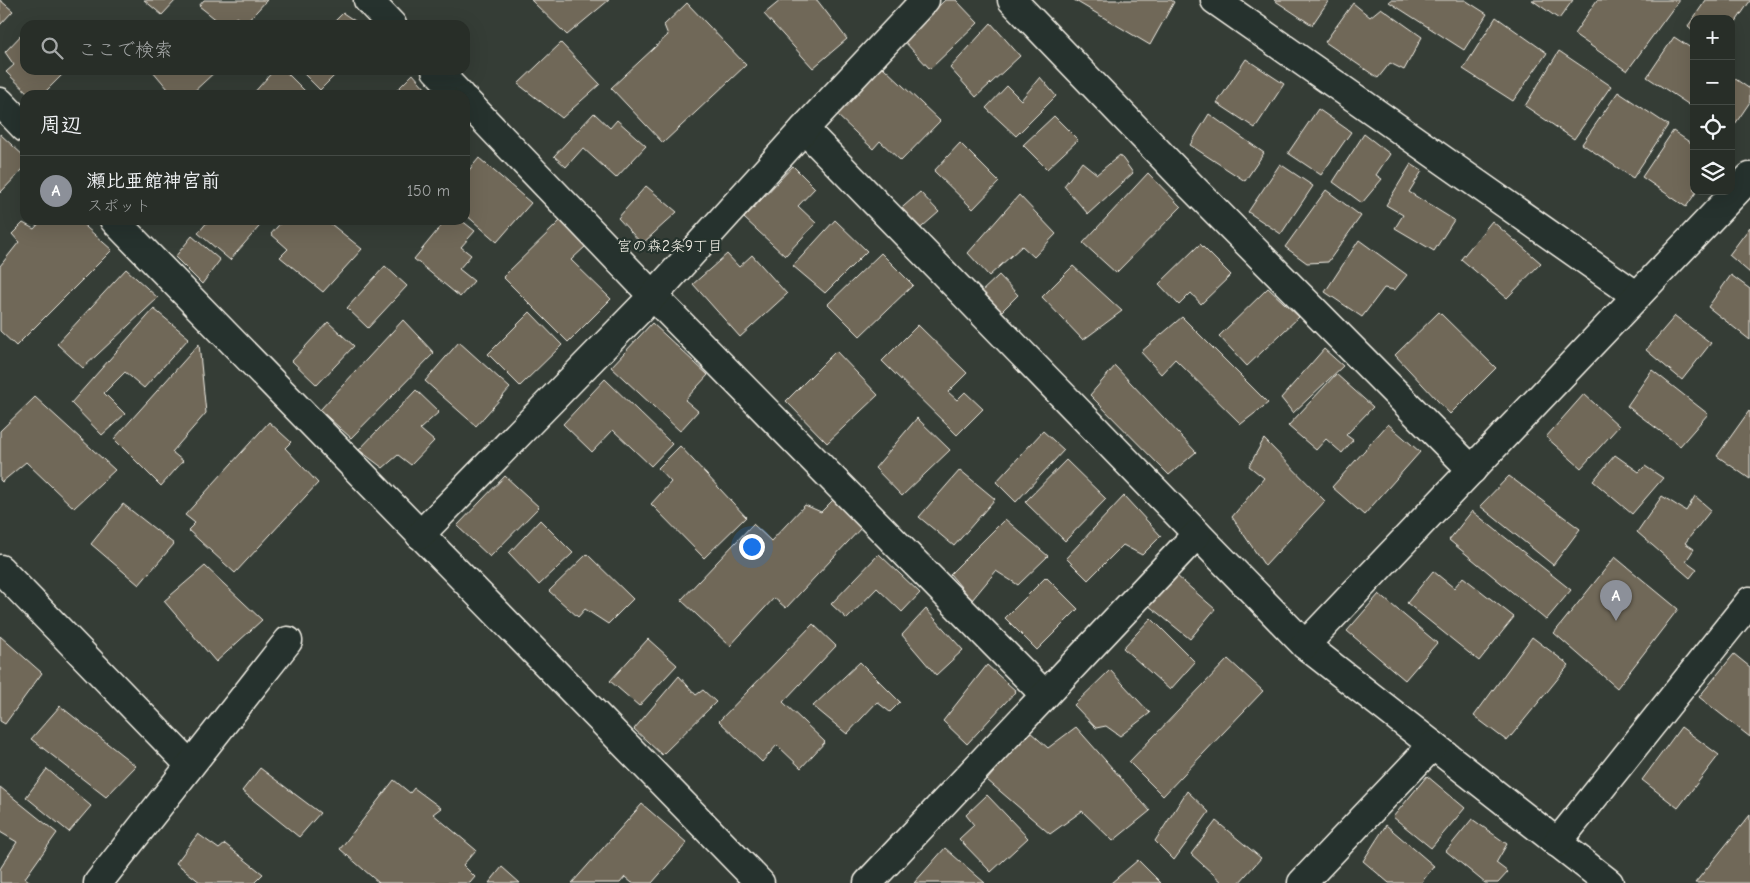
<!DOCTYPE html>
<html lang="ja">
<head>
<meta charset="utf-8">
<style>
  body { margin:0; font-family:"Comic Neue","Klee One",sans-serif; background:#343a34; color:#f1f3f6 }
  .controls { position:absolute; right:15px; top:15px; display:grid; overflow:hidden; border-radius:10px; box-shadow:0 5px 20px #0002 }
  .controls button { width:45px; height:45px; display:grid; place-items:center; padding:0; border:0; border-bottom:1px solid #444a45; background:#282e28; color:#f1f3f6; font:25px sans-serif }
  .you { position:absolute; left:751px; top:546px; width:18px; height:18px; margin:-12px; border:4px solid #fff; border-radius:50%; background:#1a73e8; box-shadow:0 0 0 8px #1a73e833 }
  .badge { display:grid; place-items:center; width:32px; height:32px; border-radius:50%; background:#8c9099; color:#fff; font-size:16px; font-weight:700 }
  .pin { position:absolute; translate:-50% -41px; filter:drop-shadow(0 1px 2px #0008) }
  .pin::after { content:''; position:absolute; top:26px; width:18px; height:15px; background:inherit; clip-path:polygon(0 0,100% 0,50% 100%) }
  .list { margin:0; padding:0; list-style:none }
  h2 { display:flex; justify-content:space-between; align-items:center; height:65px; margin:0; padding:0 20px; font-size:21px }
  h2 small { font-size:16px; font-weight:400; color:#a5a8a8 }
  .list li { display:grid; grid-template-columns:32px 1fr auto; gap:15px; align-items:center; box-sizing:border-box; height:70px; padding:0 20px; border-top:1px solid #444a45 }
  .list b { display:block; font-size:19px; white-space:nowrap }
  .list p { margin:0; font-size:16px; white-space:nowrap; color:#a5a8a8 }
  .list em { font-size:16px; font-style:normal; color:#a5a8a8 }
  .icon { flex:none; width:28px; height:28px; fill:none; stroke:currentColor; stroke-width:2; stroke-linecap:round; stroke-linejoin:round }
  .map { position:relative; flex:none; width:1750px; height:883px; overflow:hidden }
  .search { position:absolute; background:#282e28; box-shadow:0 5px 20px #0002; left:20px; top:20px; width:450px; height:55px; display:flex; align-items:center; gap:12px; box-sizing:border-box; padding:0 18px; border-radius:15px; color:#a5a8a8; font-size:19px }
  .panel { position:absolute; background:#282e28; box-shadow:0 5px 20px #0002; left:20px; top:90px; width:450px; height:135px; border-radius:15px }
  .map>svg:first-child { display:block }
</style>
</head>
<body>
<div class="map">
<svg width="1750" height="883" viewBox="0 0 1750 883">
  <rect width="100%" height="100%" fill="#353d36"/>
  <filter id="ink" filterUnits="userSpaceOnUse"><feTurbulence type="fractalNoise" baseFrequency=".02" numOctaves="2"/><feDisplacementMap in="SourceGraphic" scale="10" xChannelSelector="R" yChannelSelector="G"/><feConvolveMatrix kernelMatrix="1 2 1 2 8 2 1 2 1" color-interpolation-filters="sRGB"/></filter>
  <g filter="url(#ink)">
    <g fill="#706758" stroke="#f4f1e8">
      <polygon points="0,0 13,11 0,25"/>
      <polygon points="144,0 176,0 162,15"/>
      <polygon points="204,0 267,0 246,23 236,17 228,25 223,25 199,6"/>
      <polygon points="531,0 609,0 567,35"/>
      <polygon points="781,0 817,0 847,39 813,68 764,14"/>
      <polygon points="945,0 956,0 978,23 930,69 903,40"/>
      <polygon points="1074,0 1171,0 1174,2 1150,45"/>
      <polygon points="1274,0 1329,0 1312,25"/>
      <polygon points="1390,0 1465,0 1487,14 1464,50 1389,2"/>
      <polygon points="1532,0 1573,0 1559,19"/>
      <polygon points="1597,0 1679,0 1627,71 1574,34"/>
      <polygon points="1706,0 1750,0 1750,1 1731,29 1731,19 1694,19 1694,31 1688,26"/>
      <polygon points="687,3 746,65 663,143 611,88 668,35 664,25"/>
      <polygon points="1353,3 1370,17 1381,8 1422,37 1404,70 1390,63 1378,78 1325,42"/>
      <polygon points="343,13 361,25 331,25"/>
      <polygon points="1496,17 1547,53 1513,101 1463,69"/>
      <polygon points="991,23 1020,56 976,97 950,68"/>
      <polygon points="25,31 25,70 67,70 42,95 30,95 6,72 14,65 5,52"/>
      <polygon points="1674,37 1694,50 1694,108 1647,77"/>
      <polygon points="561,43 600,84 562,118 518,84"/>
      <polygon points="1559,51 1611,86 1574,139 1525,106"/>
      <polygon points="1246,59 1284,84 1255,128 1217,103"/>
      <polygon points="883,67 940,121 901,161 880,141 873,149 836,114"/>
      <polygon points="152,70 217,70 190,95 173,95"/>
      <polygon points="274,70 284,70 309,95 252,95"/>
      <polygon points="306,70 340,70 320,90 303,73"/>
      <polygon points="413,74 431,95 392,95"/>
      <polygon points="1731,76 1750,89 1750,102 1731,130"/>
      <polygon points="1040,77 1056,96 1016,136 986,108 1007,86 1021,100"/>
      <polygon points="1618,92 1668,125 1633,178 1582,144"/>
      <polygon points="1318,109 1351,132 1321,175 1288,153"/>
      <polygon points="594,113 610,128 617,120 646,146 616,178 583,148 566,167 554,156"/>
      <polygon points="1209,114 1264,153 1245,181 1190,145"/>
      <polygon points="1054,116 1078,140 1047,169 1023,145"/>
      <polygon points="1673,131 1694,145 1694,191 1697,191 1686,207 1642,177"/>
      <polygon points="0,134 25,157 25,167 0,193"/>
      <polygon points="1364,134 1390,154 1376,175 1382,179 1362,203 1333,182"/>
      <polygon points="960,143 999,182 973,209 934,171"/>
      <polygon points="1120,155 1133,173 1088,214 1064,186 1082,162 1097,174"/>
      <polygon points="479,158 531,203 497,242 465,214 465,175"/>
      <polygon points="1280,164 1313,186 1281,234 1248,212"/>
      <polygon points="1411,164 1422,171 1409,192 1454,220 1434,251 1395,228 1403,215 1386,205"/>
      <polygon points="793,166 815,188 798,206 816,223 785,256 744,218"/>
      <polygon points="1148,173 1181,207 1116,273 1083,243"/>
      <polygon points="646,186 677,212 642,244 618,218"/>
      <polygon points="1326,190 1361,216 1328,262 1307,263 1285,247"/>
      <polygon points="920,192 939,212 915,233 896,213"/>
      <polygon points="1019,195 1056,234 1034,257 1022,246 989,276 968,253"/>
      <polygon points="42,220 78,220 112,250 16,346 0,331 0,266 19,242 12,234 23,223 34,229"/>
      <polygon points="209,220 265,220 230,260 198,233"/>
      <polygon points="283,220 326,220 362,249 323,292 280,257 288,249 271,234"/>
      <polygon points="446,220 461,220 475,231 461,247 471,255 459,269 474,281 460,297 414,259"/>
      <polygon points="561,220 587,245 571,260 611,299 568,342 503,277"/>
      <polygon points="835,220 867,251 825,293 793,266"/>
      <polygon points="1492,221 1541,263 1507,298 1461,259"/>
      <polygon points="1750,227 1750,273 1729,255"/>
      <polygon points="192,236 220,260 202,284 175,257"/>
      <polygon points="1359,240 1407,275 1395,290 1384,288 1362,317 1325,292"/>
      <polygon points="1200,244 1231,275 1201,304 1191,293 1179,305 1159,284"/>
      <polygon points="881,253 913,285 860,336 828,304"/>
      <polygon points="727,254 739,267 752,255 787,294 740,337 693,284"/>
      <polygon points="385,266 407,286 368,328 347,308"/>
      <polygon points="1073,266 1122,311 1083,340 1042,297"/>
      <polygon points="126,269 158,298 83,368 57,344"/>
      <polygon points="999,275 1018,295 997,316 980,293"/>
      <polygon points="1731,275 1750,289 1750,340 1708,307"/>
      <polygon points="1268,288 1299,317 1247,366 1219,336"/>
      <polygon points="154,309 189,338 144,388 125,372 104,393 125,414 102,435 71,403"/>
      <polygon points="530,312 562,345 520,386 488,354"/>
      <polygon points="1439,312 1496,368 1450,414 1395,355"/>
      <polygon points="1675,316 1711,343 1682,380 1646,350"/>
      <polygon points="1182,317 1268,403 1241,424 1175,359 1161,374 1141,352"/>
      <polygon points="403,320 434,353 351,438 320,410"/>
      <polygon points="328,322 354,346 317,385 292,361"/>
      <polygon points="652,323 708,375 685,400 698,411 680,431 611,367"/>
      <polygon points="918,325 967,373 948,392 957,400 965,392 983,409 957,435 882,361"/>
      <polygon points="459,342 510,388 476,426 425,381"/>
      <polygon points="199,344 206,413 172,452 183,461 161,486 114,439"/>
      <polygon points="1324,349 1343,366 1293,413 1281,398"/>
      <polygon points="836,351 878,395 827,443 786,401"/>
      <polygon points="1115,366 1196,452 1169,475 1090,395"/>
      <polygon points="1652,370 1708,414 1680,446 1627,406"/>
      <polygon points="1336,374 1373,407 1346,435 1353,440 1342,453 1326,439 1316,450 1288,426"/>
      <polygon points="605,379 672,444 651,466 613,430 592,452 563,424"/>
      <polygon points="416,390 439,412 420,429 434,441 411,465 398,455 383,468 359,450"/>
      <polygon points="1584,394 1619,426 1581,468 1546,437"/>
      <polygon points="35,397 115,470 74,508 26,462 2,482 0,480 0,431"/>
      <polygon points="1749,411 1750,412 1750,479 1717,456"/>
      <polygon points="917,418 950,450 902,496 875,468"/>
      <polygon points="269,422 291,442 285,448 318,483 235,573 188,530 195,523 185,515"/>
      <polygon points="1388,424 1420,452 1364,515 1332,487"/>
      <polygon points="1043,431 1064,450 1016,502 996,482"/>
      <polygon points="1264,439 1325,501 1265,566 1232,517 1264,478 1249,466"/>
      <polygon points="680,446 746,517 704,558 651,504 671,482 658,468"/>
      <polygon points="1615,455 1639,472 1645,466 1663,478 1632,514 1593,481"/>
      <polygon points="1066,460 1106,499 1065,541 1025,502"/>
      <polygon points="960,470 995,499 954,546 919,517"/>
      <polygon points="505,476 539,507 490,557 457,526"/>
      <polygon points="1509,476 1580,529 1553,565 1480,506"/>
      <polygon points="1124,496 1161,536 1142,555 1123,545 1088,580 1066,558"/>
      <polygon points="1662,496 1686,511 1695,496 1711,510 1685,543 1694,549 1686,561 1697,569 1690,578 1637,532"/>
      <polygon points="833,500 862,527 786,608 774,598 730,646 681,600 753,524 771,541 805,505 821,512"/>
      <polygon points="123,504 174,544 139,585 91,544"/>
      <polygon points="1472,511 1571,590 1546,620 1449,540"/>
      <polygon points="1005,519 1048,556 1018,585 996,571 972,600 950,574"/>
      <polygon points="540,520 573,553 539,585 509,553"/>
      <polygon points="587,554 633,599 608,624 585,609 578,617 549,591"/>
      <polygon points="879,554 920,593 902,612 877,588 847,619 831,604"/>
      <polygon points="1615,557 1678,609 1617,688 1554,633"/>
      <polygon points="205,566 262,620 216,662 164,601"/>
      <polygon points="1433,571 1454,588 1463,577 1514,617 1479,661 1407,603"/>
      <polygon points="1177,576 1215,609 1190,639 1148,605"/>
      <polygon points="1046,577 1078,609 1037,650 1005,618"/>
      <polygon points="1379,594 1437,643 1405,680 1347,631"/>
      <polygon points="926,609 963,650 936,675 902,635"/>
      <polygon points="1151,618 1195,662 1170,690 1123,648"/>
      <polygon points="813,624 836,646 783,702 825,742 801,768 777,745 762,762 719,721"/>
      <polygon points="0,636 42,673 5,724 0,721"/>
      <polygon points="1532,637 1569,665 1507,741 1474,716"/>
      <polygon points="648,639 677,665 639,706 610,681"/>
      <polygon points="1734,654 1750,667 1750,737 1699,697"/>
      <polygon points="1228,659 1263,691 1163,796 1129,762"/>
      <polygon points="860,662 900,702 890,712 877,702 847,734 813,706"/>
      <polygon points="987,665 1016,691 967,744 943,721"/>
      <polygon points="1110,670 1150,713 1120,736 1106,726 1096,728 1074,705"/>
      <polygon points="679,676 696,695 703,690 716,702 662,755 634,729"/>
      <polygon points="60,706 136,766 106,797 31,739"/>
      <polygon points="1076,727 1150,811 1113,841 1082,811 1050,834 987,780 1029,731 1048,748"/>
      <polygon points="1681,727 1719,755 1678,808 1642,780"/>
      <polygon points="260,768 320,813 299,837 242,791"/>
      <polygon points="47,769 91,806 69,832 26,797"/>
      <polygon points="1427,776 1465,808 1431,848 1393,817"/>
      <polygon points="394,780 410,793 414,788 441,808 433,814 476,850 463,865 475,877 470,883 379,883 340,849"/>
      <polygon points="0,787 57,833 25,878 32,883 0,883 0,869 17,842 0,832"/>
      <polygon points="1187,791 1209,812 1174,860 1155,841"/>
      <polygon points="987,795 1028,838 991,872 959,839 974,825 966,815"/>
      <polygon points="642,804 687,843 652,883 632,883 625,877 620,883 572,883"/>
      <polygon points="1750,815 1750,883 1695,883"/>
      <polygon points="1472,819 1507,844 1496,863 1508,872 1498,883 1485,883 1446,851"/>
      <polygon points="1216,821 1261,858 1239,883 1223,883 1191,854"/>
      <polygon points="1386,825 1434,866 1421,883 1389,883 1363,861"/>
      <polygon points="198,834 219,849 225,844 263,874 254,883 201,883 176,863"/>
      <polygon points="945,848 985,883 914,883"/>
      <polygon points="1138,860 1161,883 1111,883"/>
      <polygon points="502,867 520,883 489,883"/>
    </g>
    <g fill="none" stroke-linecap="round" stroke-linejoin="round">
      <defs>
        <g id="minor">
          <polyline points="368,0 392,25"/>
          <polyline points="1012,0 1191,186 1472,470"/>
          <polyline points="1215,0 1637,296"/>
          <polyline points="436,70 460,95"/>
          <polyline points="465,100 653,296 1045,695"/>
          <polyline points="0,102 25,128"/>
          <polyline points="804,129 1305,645 1609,883"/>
          <polyline points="114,220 760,883"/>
          <polyline points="420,535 653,296 804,129 925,0"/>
          <polyline points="0,569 190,765"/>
          <polyline points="1305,645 1750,177"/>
          <polyline points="1557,843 1750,601"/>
          <polyline points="98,883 288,641"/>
          <polyline points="868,883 1197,534"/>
          <polyline points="1302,883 1433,745"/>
        </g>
      </defs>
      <use href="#minor" stroke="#f4f1e8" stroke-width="31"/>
      <use href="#minor" stroke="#26332d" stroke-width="28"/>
    </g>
  </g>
  <g text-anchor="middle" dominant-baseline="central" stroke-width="4.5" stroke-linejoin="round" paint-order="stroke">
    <g font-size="15" fill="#f4f1e8" stroke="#26332d">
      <text x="670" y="246">宮の森2条9丁目</text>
    </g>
  </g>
</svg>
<div class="controls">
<button>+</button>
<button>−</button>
<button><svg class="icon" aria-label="locate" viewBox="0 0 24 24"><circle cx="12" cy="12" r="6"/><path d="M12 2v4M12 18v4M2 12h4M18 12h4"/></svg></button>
<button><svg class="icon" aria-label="layers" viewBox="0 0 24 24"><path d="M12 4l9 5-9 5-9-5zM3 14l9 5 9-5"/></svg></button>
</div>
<div class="you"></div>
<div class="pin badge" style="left:1616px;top:621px">A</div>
<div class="search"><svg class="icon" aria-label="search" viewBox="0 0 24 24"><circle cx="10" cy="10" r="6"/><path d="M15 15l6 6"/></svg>ここで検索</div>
<section class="panel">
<h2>周辺<small></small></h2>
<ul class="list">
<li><span class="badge">A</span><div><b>瀬比亜館神宮前</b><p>スポット</p></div><em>150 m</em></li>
</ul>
</section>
</div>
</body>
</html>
